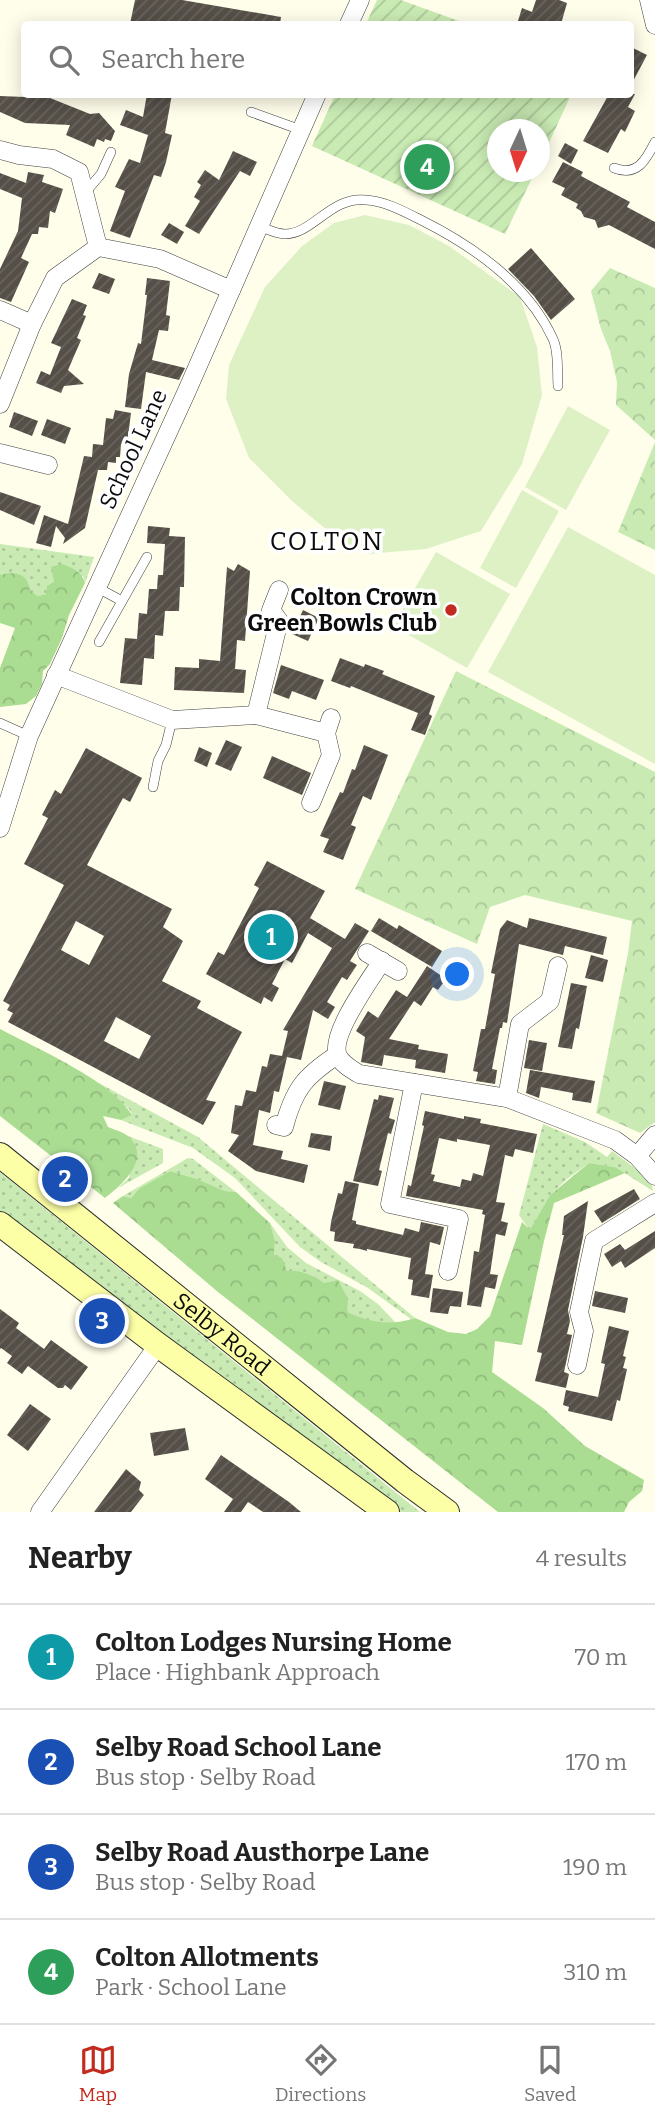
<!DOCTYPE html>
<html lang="en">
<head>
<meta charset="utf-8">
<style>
  body { margin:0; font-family:Bitter,serif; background:#f2f2f2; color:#222 }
  .compass { position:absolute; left:487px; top:119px; width:63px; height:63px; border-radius:50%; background:#fff; box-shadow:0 4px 18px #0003; rotate:184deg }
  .you { position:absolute; left:458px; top:975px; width:24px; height:24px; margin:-18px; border:5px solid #fff; border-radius:50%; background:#1a73e8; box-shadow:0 0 0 10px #1a73e833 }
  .badge { display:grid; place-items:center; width:46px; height:46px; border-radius:50%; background:#c22c1e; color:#fff; font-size:23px; font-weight:700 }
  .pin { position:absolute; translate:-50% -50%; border:4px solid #fff; box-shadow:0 2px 7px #0006 }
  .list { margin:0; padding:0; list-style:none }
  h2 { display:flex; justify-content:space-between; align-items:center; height:91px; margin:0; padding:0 28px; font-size:30px }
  h2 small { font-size:23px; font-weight:400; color:#767676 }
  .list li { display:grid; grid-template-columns:46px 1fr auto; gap:21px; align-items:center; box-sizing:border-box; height:105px; padding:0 28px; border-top:2px solid #e0e0e0 }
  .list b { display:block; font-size:26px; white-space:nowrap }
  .list p { margin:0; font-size:23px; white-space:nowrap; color:#767676 }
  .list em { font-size:23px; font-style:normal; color:#767676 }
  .icon { flex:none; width:38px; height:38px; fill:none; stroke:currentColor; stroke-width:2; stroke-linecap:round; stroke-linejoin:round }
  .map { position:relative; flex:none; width:655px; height:1512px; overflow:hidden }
  .search { position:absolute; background:#fff; box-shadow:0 4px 18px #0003; left:21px; right:21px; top:21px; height:77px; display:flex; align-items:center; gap:18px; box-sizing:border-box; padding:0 24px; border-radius:7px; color:#767676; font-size:26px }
  .sheet { height:511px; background:#fff }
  nav { display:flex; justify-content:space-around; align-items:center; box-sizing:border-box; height:98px; border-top:2px solid #e0e0e0; background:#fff; font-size:19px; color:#767676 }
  nav a { display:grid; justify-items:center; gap:4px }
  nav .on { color:#c22c1e }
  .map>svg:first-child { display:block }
</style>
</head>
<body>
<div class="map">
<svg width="655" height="1512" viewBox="0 0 655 1512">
  <defs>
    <pattern id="grass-dots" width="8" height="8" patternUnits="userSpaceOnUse" patternTransform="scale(1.75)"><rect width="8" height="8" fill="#c9ebb3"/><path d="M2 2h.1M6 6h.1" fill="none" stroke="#abc899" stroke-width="1.8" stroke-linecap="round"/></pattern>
    <pattern id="forest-crowns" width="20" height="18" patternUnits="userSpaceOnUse" patternTransform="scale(1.75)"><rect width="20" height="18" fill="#aadc92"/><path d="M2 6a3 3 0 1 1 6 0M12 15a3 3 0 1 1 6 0" fill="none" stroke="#91bc7d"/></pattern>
    <pattern id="park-crowns" width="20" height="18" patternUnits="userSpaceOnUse" patternTransform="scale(1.75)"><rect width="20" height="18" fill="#c9ebb3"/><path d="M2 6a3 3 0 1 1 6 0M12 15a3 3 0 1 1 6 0" fill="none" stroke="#abc899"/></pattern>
    <pattern id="garden-furrows" width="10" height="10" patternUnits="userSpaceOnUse" patternTransform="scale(1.75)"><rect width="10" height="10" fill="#c9ebb3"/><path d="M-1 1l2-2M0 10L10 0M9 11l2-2" fill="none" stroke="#abc899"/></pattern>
    <pattern id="building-hatch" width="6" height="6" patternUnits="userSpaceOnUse" patternTransform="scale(1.75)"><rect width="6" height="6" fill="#554f48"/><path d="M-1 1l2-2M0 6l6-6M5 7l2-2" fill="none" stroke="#68645e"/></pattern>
  </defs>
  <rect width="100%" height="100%" fill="#fffeeb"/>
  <g fill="url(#grass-dots)">
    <polygon points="0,544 94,557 85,583 83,576 53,574 54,582 46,594 38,596 0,575"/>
    <polygon points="97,1082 198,1137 415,1318 411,1319 368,1288 321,1262 300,1247 235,1178 193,1148 121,1120 132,1114 129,1109"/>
    <polygon points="543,1124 585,1142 607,1157 612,1151 651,1180 653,1191 615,1167 589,1163 567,1179 550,1195 530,1231 519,1215"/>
    <polygon points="128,1136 163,1149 163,1163 118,1188 129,1178 134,1144"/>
    <polygon points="188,1158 193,1159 236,1192 225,1191 197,1179 170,1171 140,1188 131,1198 123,1196"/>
    <polygon points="0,1172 420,1512 399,1512 41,1246 0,1212"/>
    <path d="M270 1223 287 1247 306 1263 360 1291 378 1304 397 1324C382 1322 362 1322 348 1313 324 1296 325 1267 287 1272L274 1255 275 1241Z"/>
  </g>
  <g fill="url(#forest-crowns)">
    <path d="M62 564C72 568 82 571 85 583L69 615 62 638 50 664 43 671 42 684 36 696 26 704 0 707V668L15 628 0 623V575C16 571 28 573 30 591L38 596 46 594 47 586 54 582 51 567Z"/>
    <path d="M0 1029C36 1048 112 1081 132 1115L121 1120 103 1116 108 1127C115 1130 124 1132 129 1137 152 1159 121 1186 105 1198L0 1116Z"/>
    <path d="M589 1163 615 1167 625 1173 554 1203 544 1241 522 1345 495 1341 492 1372 543 1408 585 1446 644 1480 642 1491 629 1502 624 1512H498L218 1292 113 1203 123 1196 131 1198 140 1188 170 1171 197 1179 225 1191 236 1192 270 1223 275 1241 274 1255 282 1258 287 1271C301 1270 312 1274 324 1283L338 1280 348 1299 347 1312C371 1323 391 1326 415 1318L448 1332 466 1334 477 1329 490 1316 522 1222 530 1230 550 1195Z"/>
  </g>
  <g fill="url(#park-crowns)">
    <polygon points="610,268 655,288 655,440 616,405 617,382 610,351 601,329 591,291"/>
    <polygon points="655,442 655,550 618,532"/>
    <polygon points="456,671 655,772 655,1122 640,1133 596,1113 628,953 632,921 525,895 490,907 477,944 355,889"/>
  </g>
  <g fill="url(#garden-furrows)">
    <polygon points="377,0 401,0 467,24 366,24"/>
    <polygon points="335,95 335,94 571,95 540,162 540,130 498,130 498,172 535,172 505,234 312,146"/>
  </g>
  <g fill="#ddf1c5">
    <polygon points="365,215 409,225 449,246 520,297 537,347 542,395 522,464 481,531 426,549 368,554 345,545 292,501 249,458 226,399 229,365 265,287 302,246 334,223"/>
    <polygon points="568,406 610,430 566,510 525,487"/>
    <polygon points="522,490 559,511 516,588 480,568"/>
    <polygon points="568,527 655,575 655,764 488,672"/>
    <polygon points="436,552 510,594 467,668 393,626"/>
  </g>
  <g fill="url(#building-hatch)" fill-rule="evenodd">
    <polygon points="135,0 182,0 281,17 280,24 130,24"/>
    <polygon points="536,0 559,0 567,3 561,24 517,24 522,8 532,12"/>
    <polygon points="631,47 647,55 631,85"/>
    <polygon points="147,94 172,94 165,133 172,135 166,162 161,177 154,175 130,238 110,231 125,191 115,187 129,159 140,163 148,135 120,125 126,110 143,117"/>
    <polygon points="609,94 635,94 628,107 635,111 625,132 621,129 608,153 583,141"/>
    <polygon points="0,96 50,98 90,114 99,113 115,131 111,141 105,139 104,142 97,139 94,147 66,135 70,125 25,123 0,112"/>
    <polygon points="565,143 578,150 571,164 558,156"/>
    <polygon points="233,151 257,162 250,176 240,171 199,234 185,226 200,201 194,197 201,185 197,182 205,170 219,180"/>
    <polygon points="563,162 583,172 581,176 630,202 627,207 655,222 655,249 609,225 598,228 595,220 584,217 581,211 576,208 578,204 561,195 565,188 552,182"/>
    <polygon points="28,172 44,175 42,182 63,189 55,213 50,211 48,228 39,227 38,234 32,234 21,258 29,262 11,302 0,298 0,269 18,231 22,198 0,189 0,173 26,183"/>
    <polygon points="169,223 184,232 177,244 161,235"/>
    <polygon points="531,248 575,299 551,320 534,296 508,269"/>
    <polygon points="99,273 115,279 109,294 92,288"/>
    <polygon points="147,278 170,281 166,315 170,316 168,331 159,330 152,360 185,368 179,380 146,372 141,409 125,407 129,374 138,343 141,344 147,295 145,295"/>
    <polygon points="72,299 87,305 83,315 86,316 77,338 81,340 68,370 84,384 64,386 61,393 36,383 41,371 50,375 61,347 51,343"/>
    <polygon points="115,410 131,413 127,444 121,444 120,457 116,457 116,463 108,462 107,470 98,470 85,528 63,544 65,538 56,526 51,547 36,543 44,515 68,524 84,456 92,457 93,444 103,445 106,418 113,419"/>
    <polygon points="14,412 38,421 32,436 9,427"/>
    <polygon points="47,419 71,428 65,444 41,435"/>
    <polygon points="0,492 41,506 34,525 0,510"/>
    <polygon points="148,526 170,528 169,536 185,537 184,587 180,587 179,611 165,611 163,636 155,635 154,659 144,658 142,685 120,683 125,638 137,639 139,613 147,614 149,589 157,589 158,575 163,575 165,544 147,543"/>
    <polygon points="238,564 250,571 245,641 237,640 235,669 246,670 244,693 174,690 175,667 199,668 199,659 220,661 227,567 234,571"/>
    <polygon points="303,610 319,618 308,641 292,634"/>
    <polygon points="340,658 364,667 365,664 384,671 382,674 435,696 429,714 432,716 425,735 411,730 418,713 351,686 350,688 331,681"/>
    <polygon points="281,665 324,680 316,700 292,691 289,699 273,693"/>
    <polygon points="226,740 242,747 231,771 215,764"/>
    <polygon points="364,745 388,755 371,800 363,796 351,825 356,827 343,860 323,852 329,839 320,836 340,792 343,793 352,769 355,770"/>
    <polygon points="199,747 212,753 207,767 194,761"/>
    <path d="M86 748 142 778 130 802 123 798 87 865 172 909 163 927 183 941 162 981 201 1001 197 1008 242 1032 206 1100 216 1102 203 1125 8 1022 13 1013 7 1010 10 1005 3 1001 64 885 24 864 48 818 42 815 55 790 61 794ZM76 921 104 936 89 965 61 950ZM116 1017 151 1036 139 1059 104 1041Z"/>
    <polygon points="272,756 311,773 302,795 263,778"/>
    <polygon points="267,861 325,891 310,918 345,939 355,923 369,931 350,961 357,965 347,980 342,977 327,1002 335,1007 328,1019 313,1010 301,1060 287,1057 279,1092 274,1091 270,1113 259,1110 253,1145 283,1151 281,1159 308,1165 304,1183 256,1171 228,1151 239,1135 231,1133 235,1105 242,1106 246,1090 256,1092 262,1066 267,1067 270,1054 282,1056 288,1031 283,1030 332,948 308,933 292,963 285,959 272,984 279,988 272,1002 264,997 261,1004 206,974 218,952 224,955 259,888 254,885"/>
    <polygon points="379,918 397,929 399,925 442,951 432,967 371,931"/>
    <polygon points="529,918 607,937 603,955 565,946 563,955 519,944 507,1023 503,1022 502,1028 500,1028 492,1069 497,1070 495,1084 476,1081 478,1072 473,1071 481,1029 485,1029 495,974 491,973 500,929 507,920 527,928"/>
    <polygon points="591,955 608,960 603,982 585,978"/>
    <polygon points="427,966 446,979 438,990 433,987 421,1006 414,1001 389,1039 419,1045 418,1049 448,1054 445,1073 415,1068 416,1060 384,1055 382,1066 361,1062 365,1037 356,1031 368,1011 378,1018 396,990 407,997"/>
    <polygon points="571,983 587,986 579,1029 576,1028 572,1049 558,1047"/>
    <polygon points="529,1040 547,1043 542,1071 524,1068"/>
    <polygon points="530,1070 595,1081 591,1103 572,1100 573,1093 541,1087 539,1098 526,1093"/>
    <polygon points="324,1081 346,1086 340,1110 318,1105"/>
    <polygon points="379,1095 394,1098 389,1118 395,1120 391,1134 388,1133 379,1170 382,1171 378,1186 353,1181 374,1099 378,1100"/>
    <path d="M425 1111 464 1119V1116L481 1119 480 1123 537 1134 533 1153 515 1149 513 1157 505 1155 496 1202 505 1203 501 1221 508 1223 505 1236 496 1234 490 1274 498 1275 495 1289 485 1287 481 1307 467 1305 474 1251 479 1252 485 1215 482 1214 483 1210 406 1196 408 1185 411 1186 424 1126 422 1125ZM439 1138 457 1142V1139L490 1145 483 1176 473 1173 471 1181 462 1179 460 1187 433 1181 435 1175 431 1174Z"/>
    <polygon points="311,1133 332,1136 330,1151 308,1147"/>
    <polygon points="345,1181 359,1184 352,1220 356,1221 356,1224 403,1235 405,1228 419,1232 421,1222 444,1227 440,1245 430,1242 425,1274 433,1275 429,1298 411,1295 413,1280 408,1279 411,1258 367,1249 367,1251 360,1249 353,1248 354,1244 334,1241 335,1232 330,1231 331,1222 338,1193 342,1194"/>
    <polygon points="634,1189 640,1199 602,1223 594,1211"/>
    <polygon points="588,1201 583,1237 568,1310 570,1321 567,1334 572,1335 564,1372 569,1374 566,1388 535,1381 542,1353 537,1352 564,1235 562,1235 564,1216"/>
    <polygon points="655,1231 655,1248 625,1268 621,1261 612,1267 604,1254 620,1244 625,1250"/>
    <polygon points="433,1288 463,1292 461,1307 450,1306 448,1314 430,1312"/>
    <polygon points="595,1291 628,1298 625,1313 592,1306"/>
    <polygon points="0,1309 19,1323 16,1328 44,1349 51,1340 88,1367 71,1390 65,1385 63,1388 58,1388 28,1366 22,1374 7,1363 12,1356 1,1348 0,1349"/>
    <polygon points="609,1326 629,1331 623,1356 626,1357 623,1368 627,1369 620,1401 617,1400 612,1421 568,1411 569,1407 563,1405 566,1390 598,1397 605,1364 601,1363"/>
    <polygon points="30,1404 51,1419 28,1451 7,1435"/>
    <polygon points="185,1428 189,1450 154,1456 150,1433"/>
    <polygon points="221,1455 289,1502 301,1512 263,1512 248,1502 241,1512 224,1512 233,1499 205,1479"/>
    <polygon points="126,1469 141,1482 139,1490 144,1495 131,1512 94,1512"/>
  </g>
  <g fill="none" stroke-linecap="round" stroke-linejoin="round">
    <defs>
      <g id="service">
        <polyline points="251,112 301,130"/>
        <path d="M614 168C637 177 646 160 655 142"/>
        <polyline points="84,194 101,174 111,152"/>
        <path d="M259 226C267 229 276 234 285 234 313 234 331 196 366 200 385 201 405 212 421 220 473 246 528 284 553 339 559 352 557 372 558 386"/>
        <polyline points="96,587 122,601"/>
        <polyline points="99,642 147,557"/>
        <polyline points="0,723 29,736"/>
        <polyline points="153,787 158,761 166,745 172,720"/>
      </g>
      <g id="minor">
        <polyline points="649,0 655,25"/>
        <polyline points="349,24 360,0"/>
        <polyline points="0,150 19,155 53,159 79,172 98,247"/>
        <polyline points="0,310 32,324"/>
        <polyline points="0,404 32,324 55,278 98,247 160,259 231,290"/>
        <polyline points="0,453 48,465"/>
        <polyline points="56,675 172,720 256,715 326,733 331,718"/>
        <polyline points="256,715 279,621 271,610 279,590"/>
        <polyline points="311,803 331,755 326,733"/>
        <polyline points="0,828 29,736 186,393 317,94"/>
        <polyline points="367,953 398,971"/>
        <path d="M382 961C370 980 329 1035 338 1056 342 1064 351 1069 359 1074L507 1098 615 1140 637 1156 655 1176"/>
        <polyline points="414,1083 390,1204 459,1219 448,1271"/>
        <polyline points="507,1098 520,1024 550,1001 558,966"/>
        <path d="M276 1125 284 1127C294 1089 305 1076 337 1055"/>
        <polyline points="637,1156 655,1135"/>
        <polyline points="577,1365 584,1331 579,1312 594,1241 655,1203"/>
        <polyline points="40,1512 158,1345"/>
      </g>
      <g id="secondary">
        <path id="s1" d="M0 1155 405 1481 447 1512"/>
        <polyline points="0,1224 158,1345 387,1512"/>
      </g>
    </defs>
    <use href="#service" stroke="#3f3f3f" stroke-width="10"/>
    <use href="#minor" stroke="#3f3f3f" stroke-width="19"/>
    <use href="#secondary" stroke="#2e2e2e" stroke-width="26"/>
    <use href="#service" stroke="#fff" stroke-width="9"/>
    <use href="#minor" stroke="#fff" stroke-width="18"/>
    <use href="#secondary" stroke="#fdffa6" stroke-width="24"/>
  </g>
  <circle fill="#c22c1e" stroke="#fff" stroke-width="2.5" cx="451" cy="610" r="7"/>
  <g text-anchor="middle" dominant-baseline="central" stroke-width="7" stroke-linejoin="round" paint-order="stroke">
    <g font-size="23" fill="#0c0c0c" stroke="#fff">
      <text transform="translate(133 449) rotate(-65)">School Lane</text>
      <text stroke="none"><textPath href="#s1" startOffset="285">Selby Road</textPath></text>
    </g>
    <g font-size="23" font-weight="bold" fill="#0c0c0c" stroke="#fff" text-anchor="end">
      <text x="437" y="597">Colton Crown<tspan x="437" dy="26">Green Bowls Club</tspan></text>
    </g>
    <g font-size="26" letter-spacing="2" fill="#0c0c0c" stroke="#fff">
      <text x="327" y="541">COLTON</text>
    </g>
  </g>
</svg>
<svg class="compass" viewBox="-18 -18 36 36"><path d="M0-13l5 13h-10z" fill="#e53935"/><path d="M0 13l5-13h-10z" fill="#767676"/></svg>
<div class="you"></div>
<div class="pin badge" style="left:271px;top:937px;background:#0f9aa8">1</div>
<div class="pin badge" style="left:65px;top:1179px;background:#1a4fb4">2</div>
<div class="pin badge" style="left:102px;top:1321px;background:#1a4fb4">3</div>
<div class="pin badge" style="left:427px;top:167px;background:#2e9e5b">4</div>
<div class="search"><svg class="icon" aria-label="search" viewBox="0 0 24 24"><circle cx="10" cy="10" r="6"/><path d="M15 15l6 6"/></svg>Search here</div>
</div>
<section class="sheet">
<h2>Nearby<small>4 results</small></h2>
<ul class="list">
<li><span class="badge" style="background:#0f9aa8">1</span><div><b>Colton Lodges Nursing Home</b><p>Place · Highbank Approach</p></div><em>70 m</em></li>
<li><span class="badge" style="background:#1a4fb4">2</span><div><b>Selby Road School Lane</b><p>Bus stop · Selby Road</p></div><em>170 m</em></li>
<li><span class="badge" style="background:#1a4fb4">3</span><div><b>Selby Road Austhorpe Lane</b><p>Bus stop · Selby Road</p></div><em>190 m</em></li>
<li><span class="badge" style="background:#2e9e5b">4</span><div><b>Colton Allotments</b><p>Park · School Lane</p></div><em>310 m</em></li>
</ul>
</section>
<nav>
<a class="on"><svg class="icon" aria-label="map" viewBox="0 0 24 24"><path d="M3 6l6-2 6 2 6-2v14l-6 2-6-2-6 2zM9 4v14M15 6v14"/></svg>Map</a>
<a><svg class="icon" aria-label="directions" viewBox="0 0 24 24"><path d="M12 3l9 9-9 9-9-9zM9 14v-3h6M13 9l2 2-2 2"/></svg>Directions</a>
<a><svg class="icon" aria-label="saved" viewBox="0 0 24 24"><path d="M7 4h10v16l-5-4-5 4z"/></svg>Saved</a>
</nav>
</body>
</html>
